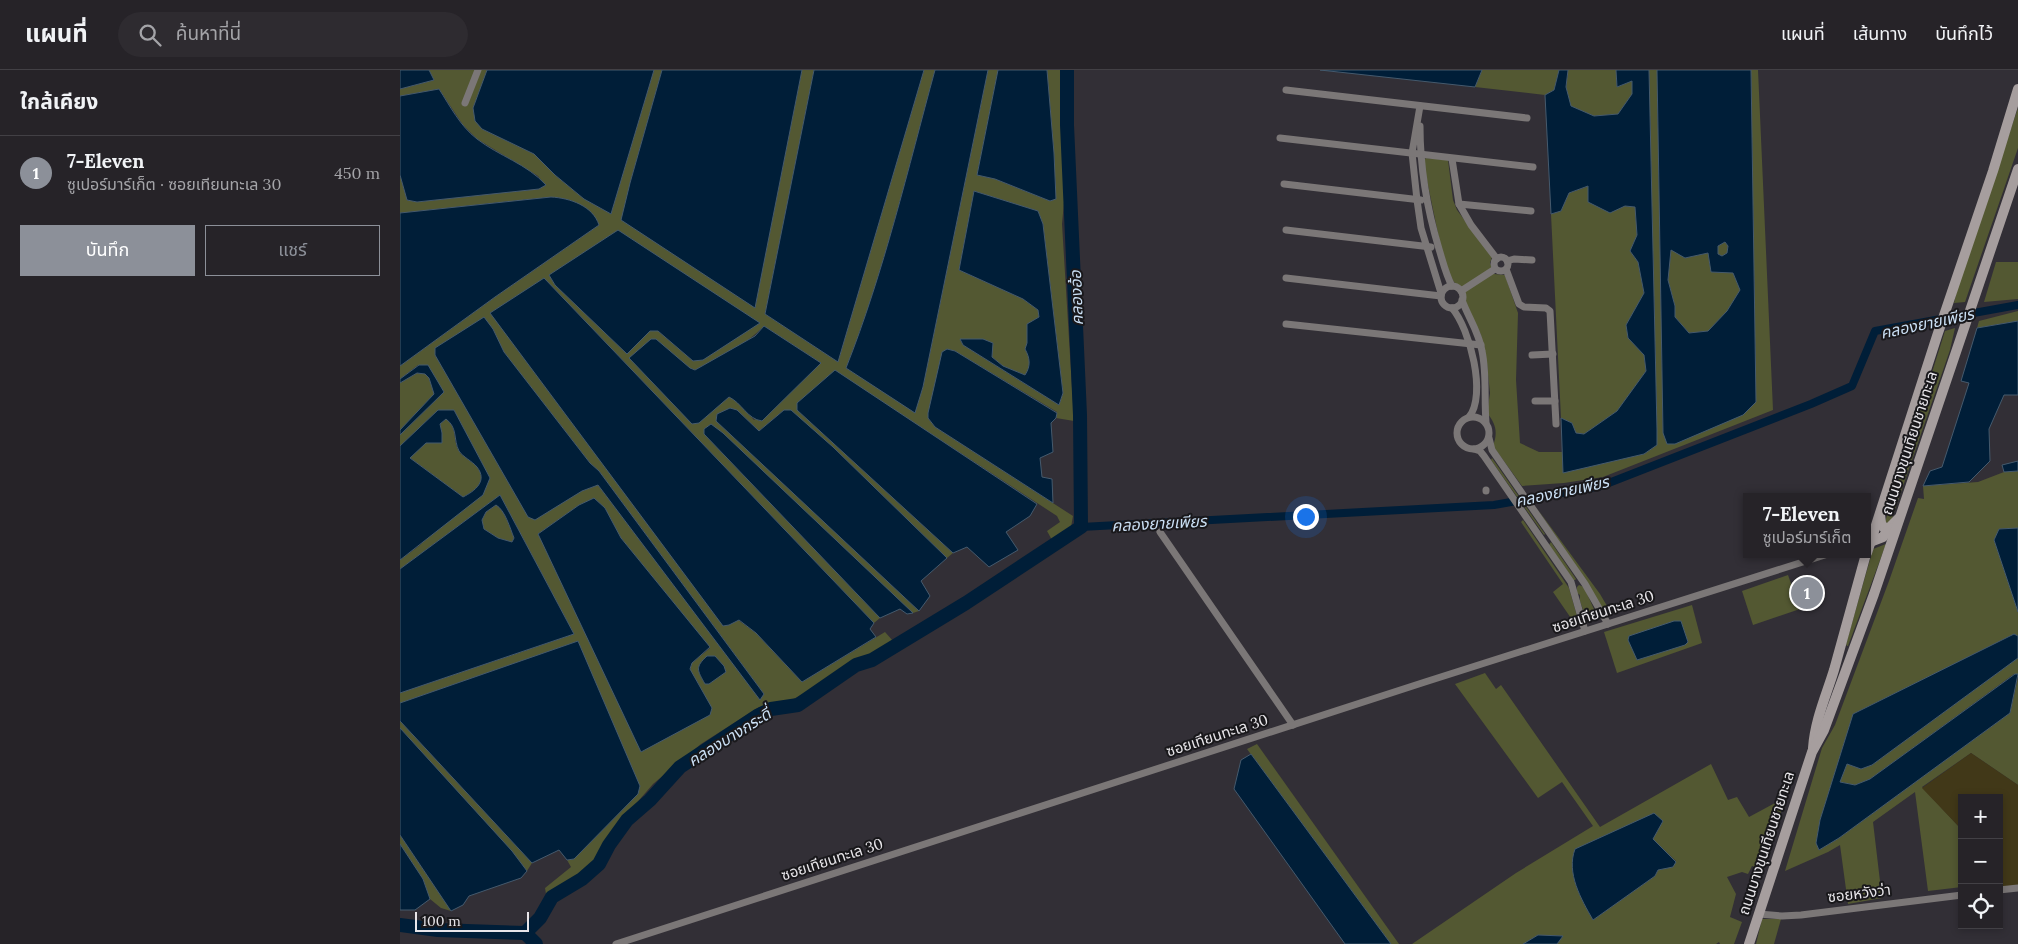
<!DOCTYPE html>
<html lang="th">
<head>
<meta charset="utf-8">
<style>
  body { margin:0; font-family:Lora,"Noto Sans Thai",serif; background:#2e2b30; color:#f1f3f6 }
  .controls { position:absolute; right:15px; bottom:15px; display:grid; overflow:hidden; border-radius:0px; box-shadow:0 2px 8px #0003 }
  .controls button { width:45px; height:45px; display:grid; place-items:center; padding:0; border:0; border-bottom:1px solid #424045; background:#262328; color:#f1f3f6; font:25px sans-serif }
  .scale { position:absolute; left:15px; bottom:12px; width:114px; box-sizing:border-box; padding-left:5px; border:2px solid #e7e5e9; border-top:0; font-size:14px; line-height:18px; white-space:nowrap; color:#e7e5e9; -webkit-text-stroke:4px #19181b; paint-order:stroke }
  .you { position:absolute; left:905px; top:446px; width:18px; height:18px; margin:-12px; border:4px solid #fff; border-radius:50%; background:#1a73e8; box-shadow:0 0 0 8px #1a73e833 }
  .badge { display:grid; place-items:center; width:32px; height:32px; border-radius:50%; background:#8c9099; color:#fff; font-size:16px; font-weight:700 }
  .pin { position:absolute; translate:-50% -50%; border:2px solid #fff; box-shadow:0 1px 5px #0006 }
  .popup { position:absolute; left:1343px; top:423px; width:128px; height:65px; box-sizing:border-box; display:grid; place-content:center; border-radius:0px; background:#262328; filter:drop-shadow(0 1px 4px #0005); font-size:16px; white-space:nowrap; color:#a4a4a8 }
  .popup b { font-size:19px; color:#f1f3f6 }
  .popup::after { content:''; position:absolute; left:50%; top:100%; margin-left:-10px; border:10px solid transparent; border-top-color:#262328 }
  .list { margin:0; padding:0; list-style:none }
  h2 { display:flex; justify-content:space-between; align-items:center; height:65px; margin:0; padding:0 20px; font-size:21px }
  h2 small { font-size:16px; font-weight:400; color:#a4a4a8 }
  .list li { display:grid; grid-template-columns:32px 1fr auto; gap:15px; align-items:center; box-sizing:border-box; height:75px; padding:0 20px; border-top:1px solid #424045 }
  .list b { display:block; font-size:19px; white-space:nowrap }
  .list p { margin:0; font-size:16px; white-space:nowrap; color:#a4a4a8 }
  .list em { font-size:16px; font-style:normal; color:#a4a4a8 }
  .actions { display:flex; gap:10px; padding:15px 20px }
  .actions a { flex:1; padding:11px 0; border:1px solid #8c9099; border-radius:0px; text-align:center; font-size:18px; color:#8c9099 }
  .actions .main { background:#8c9099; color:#fff }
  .icon { flex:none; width:28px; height:28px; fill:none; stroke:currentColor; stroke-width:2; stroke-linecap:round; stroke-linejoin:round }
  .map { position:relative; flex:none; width:1618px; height:874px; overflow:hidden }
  header { display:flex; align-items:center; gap:30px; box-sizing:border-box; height:70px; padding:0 25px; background:#262328; border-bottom:1px solid #424045 }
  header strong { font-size:24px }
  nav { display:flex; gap:28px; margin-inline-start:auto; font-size:18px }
  .search { width:350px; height:45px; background:#2e2b30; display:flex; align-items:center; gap:12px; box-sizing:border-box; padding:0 18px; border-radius:28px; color:#a4a4a8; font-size:19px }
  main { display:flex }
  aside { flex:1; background:#262328 }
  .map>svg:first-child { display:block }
</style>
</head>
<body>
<header>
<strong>แผนที่</strong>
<div class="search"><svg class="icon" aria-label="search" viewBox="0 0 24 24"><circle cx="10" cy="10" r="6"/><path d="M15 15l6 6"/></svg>ค้นหาที่นี่</div>
<nav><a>แผนที่</a><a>เส้นทาง</a><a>บันทึกไว้</a></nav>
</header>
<main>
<aside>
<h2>ใกล้เคียง<small></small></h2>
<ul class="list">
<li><span class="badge">1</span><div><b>7-Eleven</b><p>ซูเปอร์มาร์เก็ต · ซอยเทียนทะเล 30</p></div><em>450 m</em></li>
</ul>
<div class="actions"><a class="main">บันทึก</a><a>แชร์</a></div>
</aside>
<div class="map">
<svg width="1618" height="874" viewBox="0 0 1618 874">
  <rect width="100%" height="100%" fill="#322f36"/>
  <g fill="#535832" fill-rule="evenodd">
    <path d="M29 0H87L73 38 82 59 134 84 155 105 184 129 211 144 254 0H262L230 113 355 237 402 0H414L365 244 438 292 524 0H535C508 99 484 202 446 298L515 342 523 317 588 0H598L577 105 595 109 650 131 656 128 654 83 647 0H660L665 121 662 154 674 351 656 348 657 342 555 281 547 279 528 348 535 357 673 446 671 457 652 470 647 461 660 452 657 446 435 301 397 340 553 483 547 488 433 377 384 340 359 361 337 340 317 351 519 541 513 543 304 364 480 548 474 553 144 208 329 555 338 550 356 563 402 612 485 562 493 571 425 612 388 632 359 637 301 674 253 714 215 758 197 789 174 809 146 824 145 818 171 797 167 790 174 789 238 724 178 571 0 633V623L174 564 100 425 0 499V490L19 476 90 408 54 340H38L0 376V365L44 322 18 295 0 309V296L95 227 199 155C192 136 170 128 151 127L0 143V105L7 130 17 132 139 119 145 115 138 106 77 69 63 55 39 19 0 26V19L34 10ZM574 121 638 141 643 154 663 323 659 335 563 275 560 270 592 287 603 296 625 305 630 298 627 255 639 247 638 240 623 229 559 200ZM149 205 359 253 303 289 293 291 258 261H250L227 284 155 215ZM364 256 421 293 354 350 336 330 329 327 321 333 290 298 295 300C319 288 346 275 364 256ZM93 259 104 282 190 393 199 401 364 624 360 629 198 415 182 421 49 306 35 285ZM194 428 205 438 221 468 310 578 292 593 290 600 300 616 138 464 179 435Z"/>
    <polygon points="1082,0 1159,0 1154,20 1145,25 1075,17"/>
    <polygon points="1168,0 1216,0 1217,17 1232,11 1232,24 1218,44 1194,46 1170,36 1166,17"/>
    <path d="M1249 0H1257L1263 363 1356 332 1351 0H1358L1373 340 1203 407 1164 413 1122 416 1093 376C1098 362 1096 354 1087 343L1090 323 1087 294 1081 265 1065 233V224L1061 217 1054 212 1048 201 1041 178 1023 91 1026 88 1048 90 1053 130 1057 140 1092 187 1090 193 1094 204 1105 205 1118 243 1116 310 1120 373 1139 382H1162L1164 402 1244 384 1257 375V360Z"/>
    <polygon points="1618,38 1618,78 1565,232 1554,233 1560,208"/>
    <polygon points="1189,116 1225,136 1235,137 1237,165 1230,181 1238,192 1244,223 1226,255 1228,268 1244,285 1246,301 1217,341 1184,364 1176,363 1172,353 1161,348 1151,144 1161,141 1169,123"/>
    <polygon points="1325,172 1328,176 1327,183 1322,186 1318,184 1318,176"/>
    <polygon points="1271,179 1308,183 1333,203 1340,220 1327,241 1308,261 1289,263 1275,247 1275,236 1268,210"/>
    <polygon points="1596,192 1618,192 1618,229 1584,232"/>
    <polygon points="1618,241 1618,251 1577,258 1579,251"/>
    <polygon points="1555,258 1550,280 1490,454 1485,452 1545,261"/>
    <polygon points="17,303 25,304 29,308 34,324 0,360 0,313"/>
    <path d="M46 349C58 358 52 369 59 381 63 387 72 391 77 397 88 411 75 421 63 427L9 387 26 373 42 363 40 354Z"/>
    <polygon points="1092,388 1145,464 1144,465 1091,390"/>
    <polygon points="1618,401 1618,458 1599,459 1594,470 1618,542 1618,566 1614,564 1453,644 1420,750 1416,773 1419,780 1439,768 1610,643 1618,608 1618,715 1571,683 1522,717 1562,760 1562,817 1528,821 1515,722 1473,752 1482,828 1448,834 1440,775 1428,782 1385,801 1422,678 1435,655 1489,511 1518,428 1524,429 1523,416 1578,412 1604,402"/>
    <path d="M96 435C105 440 110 458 114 468L112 472 98 468 84 459 82 450 86 442Z"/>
    <polygon points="1136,437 1200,524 1210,541 1209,544 1206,545 1188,514"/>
    <polygon points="1123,450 1169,518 1179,553 1177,554 1175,554 1153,522 1163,514 1121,452"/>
    <polygon points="1151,472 1176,509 1175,510 1173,510 1149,475"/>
    <polygon points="1486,474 1448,576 1447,576 1446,574 1473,479"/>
    <polygon points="1388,505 1400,539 1353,555 1342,521"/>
    <polygon points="1179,515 1184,517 1197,546 1190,551 1186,549 1180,531 1180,525 1177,523 1177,517"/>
    <polygon points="1292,535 1302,573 1217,603 1204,562"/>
    <polygon points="1618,588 1618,604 1614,604 1470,709 1455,715 1440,712 1447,694 1461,699 1472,695"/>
    <path d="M1085 603 1096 619 1101 615 1200 757 1311 694 1328 730 1337 727 1349 747 1375 733 1382 734 1380 749 1361 799 1352 796 1348 804 1342 802 1327 807 1336 824 1330 847 1342 852 1334 874H1320L1319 872 1316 874H1157L1163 866 1138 865 1123 874H1012L1116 803 1193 756 1162 712 1138 728 1055 614ZM1263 751 1253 769 1276 791 1258 800 1255 806 1193 850 1174 810Z"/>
    <polygon points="0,651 132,793 127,801 111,781 0,658"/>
    <polygon points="857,674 999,874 991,874 847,679"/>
    <polygon points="0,765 51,841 41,838 30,829 23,809 0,774"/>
    <polygon points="1362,849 1381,849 1374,874 1356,874"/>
  </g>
  <polygon fill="#413818" points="1571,683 1618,715 1618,815 1599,817 1599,728 1562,728 1562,760 1522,718"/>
  <g fill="#001e38" stroke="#455a6d" fill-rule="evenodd">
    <polygon points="0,0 29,0 34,10 0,19"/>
    <polygon points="87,0 254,0 211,144 184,129 155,105 134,84 82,59 75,51 73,38"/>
    <polygon points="262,0 402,0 355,238 221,150 230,113"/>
    <polygon points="414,0 524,0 438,292 365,244"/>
    <path d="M535 0H588L523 317 515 343 446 298C484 202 508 99 535 0Z"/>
    <polygon points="598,0 647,0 654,83 656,129 650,131 595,109 577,105"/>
    <polygon points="920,0 1082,0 1075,17"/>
    <polygon points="1159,0 1168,0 1166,17 1171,36 1194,46 1218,44 1232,24 1232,11 1217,17 1216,0 1249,0 1257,360 1257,375 1244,384 1163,403 1161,348 1172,353 1176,363 1184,364 1217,341 1246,301 1244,285 1228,268 1226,255 1244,223 1238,192 1230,181 1237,165 1235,137 1225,136 1210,143 1188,132 1188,116 1169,123 1161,141 1151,144 1145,25 1154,20"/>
    <path d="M1257 0H1351L1356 332 1343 345 1275 374H1267L1263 363ZM1325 172 1328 176 1327 183 1322 186 1318 184V176ZM1271 180 1285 188 1308 183 1311 202 1333 203 1340 220 1327 241 1308 261 1289 263 1275 247V236L1268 210Z"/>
    <path d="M39 19C50 36 60 56 77 69 99 86 127 94 146 115L139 119 17 132 7 130 0 105V26Z"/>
    <path d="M574 121 638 141 643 154 663 323 659 335 563 275 560 269H583L593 273 592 287 603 296 625 305C631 296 630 288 625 279L627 273V254L639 247 638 240 623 229 559 200Z"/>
    <path d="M151 127C170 128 193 136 199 155L95 227 0 296V143Z"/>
    <polygon points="218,160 360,253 303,290 293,291 258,261 250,261 227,284 155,215 149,205"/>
    <polygon points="144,208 474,553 470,559 476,567 402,612 356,563 339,550 329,555 323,556 90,243"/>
    <polygon points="84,247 93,259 104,282 190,393 199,401 364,624 360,630 198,415 182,421 135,450 128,447 35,285 35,278"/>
    <polygon points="1618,251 1618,325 1604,325 1589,359 1590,391 1569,412 1523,416 1530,401 1542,397 1569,313 1561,311 1577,258"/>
    <path d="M364 256 421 293 362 351C347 349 342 333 329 327L299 353 292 354 229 288 251 269H256L290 298 295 300 355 266Z"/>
    <polygon points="547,279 555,281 657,343 656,348 651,353 653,382 640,388 642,407 652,409 653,433 535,357 528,348 528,343 542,282"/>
    <polygon points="19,295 28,295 44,322 0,365 0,360 34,324 29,308 25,304 17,303 0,313 0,309"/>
    <polygon points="435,300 637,434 630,446 606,462 618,480 589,497 567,477 553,483 397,340 397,333"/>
    <polygon points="330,338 337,340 359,361 384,340 391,340 433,377 547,488 521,511 530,526 519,541 316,351 317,344"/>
    <path d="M38 340H54L90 408 83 425 0 490V376ZM46 349C58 358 53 369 59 381 63 387 72 391 77 397 88 411 75 421 63 427L10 388 26 373H42V363L40 354Z"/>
    <polygon points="311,354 323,363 513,543 507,544 500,539 480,548 304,364 304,359"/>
    <polygon points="1618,391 1618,401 1604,402 1602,395"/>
    <path d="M100 425 174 564 0 623V499ZM96 435C105 440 110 458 114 468L112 472 98 468 84 459 82 450 86 442Z"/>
    <polygon points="194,428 205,438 221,468 310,577 292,593 290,599 312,638 310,645 241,682 138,464 179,435"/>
    <polygon points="1618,458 1618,542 1594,470 1599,459"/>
    <polygon points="1274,551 1281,551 1288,572 1285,575 1237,590 1228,570 1229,566"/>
    <polygon points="1614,564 1618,566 1618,588 1472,695 1461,699 1447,694 1440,712 1455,715 1470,709 1615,604 1618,604 1610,643 1439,768 1419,780 1416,773 1420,750 1453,644"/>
    <polygon points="178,571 240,716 238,724 174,789 167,790 159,780 132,793 0,651 0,633"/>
    <path d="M307 586H315L324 596 326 602 309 614H305C297 600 295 597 307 586Z"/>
    <polygon points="0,658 112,781 127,801 121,808 69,826 63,835 51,841 0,765"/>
    <polygon points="851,684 991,874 945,874 834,719 841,690"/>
    <path d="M1254 743 1263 751 1253 769 1276 792 1273 797 1258 800 1255 806 1193 850C1181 829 1166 803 1175 779Z"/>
    <polygon points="0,774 23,809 30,829 15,840 0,840"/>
    <polygon points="1138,865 1163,866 1157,874 1123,874"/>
  </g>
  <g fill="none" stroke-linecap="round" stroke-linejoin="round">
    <polyline stroke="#001e38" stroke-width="8" points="681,457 1094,435 1201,416 1411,334 1452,316 1475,261 1618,235"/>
    <g stroke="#001e38" stroke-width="14">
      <polyline points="0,855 38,860 125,863 140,848 152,827 182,809 199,794 209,775 227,750 250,730 280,697 357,646 371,639 398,635 456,595 472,590 566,533 681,457 680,345 667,55 667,0"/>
      <polyline points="125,863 136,874"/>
    </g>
    <g stroke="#7b7777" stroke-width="7">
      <polyline points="886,20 1127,48"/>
      <polyline points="65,33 78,0"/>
      <polyline points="1020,36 1012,83 1017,130 1021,158 1041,223"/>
      <path d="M1020 56C1020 98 1027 139 1039 179 1043 192 1046 205 1052 216"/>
      <polyline points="880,68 1133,97"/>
      <polyline points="1052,89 1059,134 1071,155 1097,189"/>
      <polyline points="884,114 1021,130"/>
      <polyline points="1059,134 1131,141"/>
      <polyline points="886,160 1031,177"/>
      <circle cx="1101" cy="194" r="7"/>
      <polyline points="1107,191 1114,189 1132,190"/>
      <polyline points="1106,199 1119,234 1124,237 1146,238 1150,241 1156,354"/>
      <polyline points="886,208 1041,226"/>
      <circle cx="1052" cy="227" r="11"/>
      <polyline points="1061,221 1095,199"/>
      <path d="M1062 230C1068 247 1079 262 1082 281 1087 305 1084 329 1086 352"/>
      <path d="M1052 238C1070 259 1087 325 1069 347"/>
      <polyline points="886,254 1081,275"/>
      <polyline points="1132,285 1153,284"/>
      <polyline points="1135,331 1155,331"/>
      <circle cx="1073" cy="363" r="16"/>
      <polyline points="1089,368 1092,380 1185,514 1208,554"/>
      <polyline points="1074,379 1080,381 1084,386 1171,512 1185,561"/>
      <polyline points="1086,420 1086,421"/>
      <polyline points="760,462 893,655"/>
      <polyline points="1599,820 1618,818"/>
      <polyline points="1359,844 1382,846 1401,845 1562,825"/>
      <polyline points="216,874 1025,612 1428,484"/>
    </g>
    <g stroke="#a69e9e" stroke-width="10">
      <polyline points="1480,444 1481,453 1484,458 1489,458 1498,449"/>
      <polyline points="1470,472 1483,467 1489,458"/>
      <polyline points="1467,483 1537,266 1593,101 1618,19"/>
      <path d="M1413 678C1415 650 1426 626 1434 600 1445 561 1455 523 1466 484"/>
      <polyline points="1349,874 1412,682 1424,660 1474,524 1618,99"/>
    </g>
  </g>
  <g text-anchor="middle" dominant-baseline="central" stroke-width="4" stroke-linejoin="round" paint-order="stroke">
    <g font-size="15" fill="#e7e5e9" stroke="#19181b">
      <text transform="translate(1509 373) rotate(-72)">ถนนบางขุนเทียนชายทะเล</text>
      <text transform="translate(1203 541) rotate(-18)">ซอยเทียนทะเล 30</text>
      <text transform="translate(817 665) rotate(-18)">ซอยเทียนทะเล 30</text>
      <text transform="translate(1366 773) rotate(-72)">ถนนบางขุนเทียนชายทะเล</text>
      <text transform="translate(432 789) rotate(-18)">ซอยเทียนทะเล 30</text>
      <text transform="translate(1459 823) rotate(-7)">ซอยหวังว่า</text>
    </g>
    <g font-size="16" font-style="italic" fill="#cadff4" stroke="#19181b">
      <text transform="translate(676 228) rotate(-92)">คลองอ้อ</text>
      <text transform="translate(1527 253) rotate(-12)">คลองยายเพียร</text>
      <text transform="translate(1162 421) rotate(-12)">คลองยายเพียร</text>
      <text transform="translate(759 453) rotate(-3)">คลองยายเพียร</text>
      <text transform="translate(329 667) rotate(-32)">คลองบางกระดี่</text>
    </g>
  </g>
</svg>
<div class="controls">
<button>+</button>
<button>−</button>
<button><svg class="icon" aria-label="locate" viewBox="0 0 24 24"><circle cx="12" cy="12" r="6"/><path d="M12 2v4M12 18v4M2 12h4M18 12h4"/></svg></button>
</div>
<div class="scale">100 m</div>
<div class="you"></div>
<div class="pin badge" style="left:1407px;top:523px">1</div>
<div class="popup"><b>7-Eleven</b>ซูเปอร์มาร์เก็ต</div>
</div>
</main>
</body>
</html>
